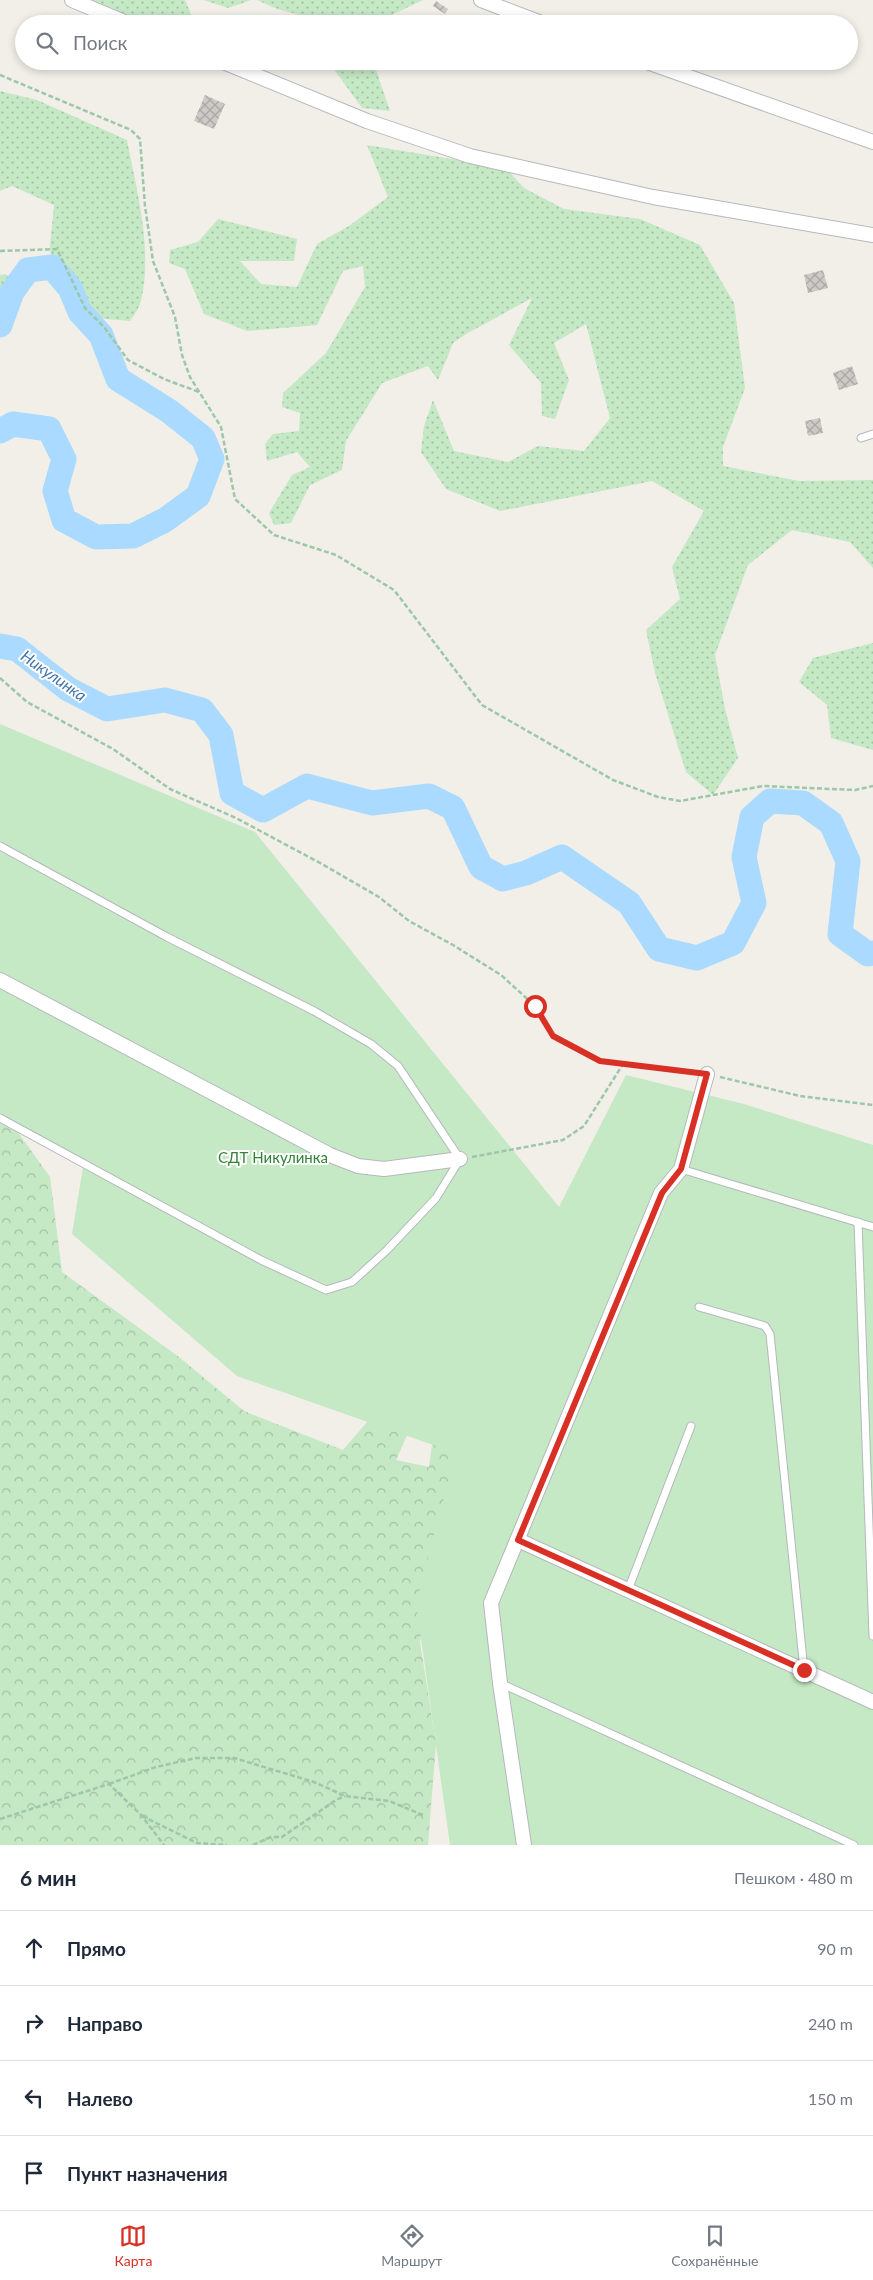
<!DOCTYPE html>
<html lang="ru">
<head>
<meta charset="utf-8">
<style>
  body { margin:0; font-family:Lato,sans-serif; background:#f6f6f7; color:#1f2937 }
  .stop { position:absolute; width:15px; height:15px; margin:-11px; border:4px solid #d93025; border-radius:50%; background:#fff }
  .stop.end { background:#d93025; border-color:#fff; box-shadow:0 1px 5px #0008 }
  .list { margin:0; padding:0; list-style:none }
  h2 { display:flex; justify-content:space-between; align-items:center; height:65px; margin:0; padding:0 20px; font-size:21px }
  h2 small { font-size:16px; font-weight:400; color:#747a83 }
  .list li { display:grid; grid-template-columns:32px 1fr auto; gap:15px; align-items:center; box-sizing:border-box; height:75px; padding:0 20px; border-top:1px solid #e0e1e3 }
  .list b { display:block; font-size:19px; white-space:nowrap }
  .list em { font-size:16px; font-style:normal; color:#747a83 }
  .icon { flex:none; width:28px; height:28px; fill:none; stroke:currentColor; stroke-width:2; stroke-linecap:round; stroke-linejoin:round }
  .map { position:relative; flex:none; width:873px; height:1845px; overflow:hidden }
  .search { position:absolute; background:#fff; box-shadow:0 2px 8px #0003; left:15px; right:15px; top:15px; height:55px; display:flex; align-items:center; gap:12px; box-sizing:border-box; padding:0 18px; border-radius:28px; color:#747a83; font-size:19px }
  .sheet { height:365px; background:#fff }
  nav { display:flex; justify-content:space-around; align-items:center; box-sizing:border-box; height:70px; border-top:1px solid #e0e1e3; background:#fff; font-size:14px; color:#747a83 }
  nav a { display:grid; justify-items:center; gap:2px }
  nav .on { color:#d93025 }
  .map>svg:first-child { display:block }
</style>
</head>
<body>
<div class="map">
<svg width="873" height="1845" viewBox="0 0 873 1845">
  <defs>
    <pattern id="grass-dots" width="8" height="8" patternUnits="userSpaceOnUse" patternTransform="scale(1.25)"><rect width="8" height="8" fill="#c5e8c5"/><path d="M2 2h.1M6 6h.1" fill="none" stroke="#a3c0a4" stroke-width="1.8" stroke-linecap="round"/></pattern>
    <pattern id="forest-crowns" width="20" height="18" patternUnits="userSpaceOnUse" patternTransform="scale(1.25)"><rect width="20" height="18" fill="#c5e8c5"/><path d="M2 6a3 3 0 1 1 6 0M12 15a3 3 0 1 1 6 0" fill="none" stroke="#a3c0a4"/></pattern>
    <pattern id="building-cross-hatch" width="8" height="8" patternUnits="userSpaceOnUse" patternTransform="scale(1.25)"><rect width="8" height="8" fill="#cccac5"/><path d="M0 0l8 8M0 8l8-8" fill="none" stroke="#a9a8a4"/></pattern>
  </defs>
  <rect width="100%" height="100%" fill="#f1efe8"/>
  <g fill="url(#grass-dots)">
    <polygon points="90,0 185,0 195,24 149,24"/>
    <polygon points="204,0 251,0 228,8"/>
    <polygon points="257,0 423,0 373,24 334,24 277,9"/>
    <polygon points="328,61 373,61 390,111 362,108"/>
    <path d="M0 91 37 100 127 140C137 192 153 249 141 301 139 308 134 315 130 321L106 319 80 312 70 288 52 267 50 246 54 205 12 186 0 191Z"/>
    <polygon points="367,145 506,168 524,188 564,209 640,219 700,245 734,303 745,388 723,447 723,466 799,481 873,480 873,568 850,542 792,530 748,565 715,655 725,709 738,758 713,795 686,772 655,673 646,630 680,599 672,567 704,511 652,481 500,511 446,489 421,452 424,426 433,400 454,451 508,462 538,446 584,451 610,418 586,324 554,343 569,380 555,419 542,416 541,383 509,345 532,298 466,334 453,343 438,380 428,366 382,383 346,441 342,470 310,485 291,523 274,525 269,513 292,475 310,467 297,452 267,461 265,444 273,434 299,431 300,413 282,407 283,393 326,353 365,287 363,266 343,271 317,325 247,331 204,314 185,269 169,263 170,250 198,242 218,219 297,239 294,261 240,261 261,284 297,287 317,244 349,226 388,197"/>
    <polygon points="5,274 19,282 12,292 0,325 0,275"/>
    <polygon points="873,643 873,750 831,738 827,705 799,682 813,658"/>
  </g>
  <polygon fill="url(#forest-crowns)" points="0,1115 7,1117 50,1177 62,1272 179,1357 244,1411 343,1450 380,1407 408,1433 396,1460 429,1467 434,1430 488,1338 432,1559 420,1642 436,1744 428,1845 0,1845"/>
  <polygon fill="#c5e8c5" points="0,724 255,832 559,1207 626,1075 744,1104 873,1145 873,1845 450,1845 416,1603 456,1453 237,1376 72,1234 84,1161 0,1121"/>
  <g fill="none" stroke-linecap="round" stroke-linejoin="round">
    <g stroke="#aadaff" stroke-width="25">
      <polyline points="0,325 12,292 28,270 52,267 70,288 80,312 101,335 118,379 169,411 203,438 212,459 198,496 165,520 133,536 96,537 64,520 55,491 64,459 49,429 13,424 0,431"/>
      <polyline points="0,646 17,649 68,689 107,709 165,700 202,710 221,735 232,793 263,810 307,786 372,803 429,796 453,808 481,867 503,879 526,873 562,857 629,903 659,949 697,958 733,943 754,903 744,857 752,817 770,801 803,803 831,823 848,861 840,934 868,954 873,953"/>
    </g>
  </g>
  <g fill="url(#building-cross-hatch)">
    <polygon points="436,1 448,9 445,14 433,6"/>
    <polygon points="205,95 225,104 214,129 194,121"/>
    <polygon points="823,270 828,288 808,293 804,275"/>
    <polygon points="852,366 858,384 839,390 833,373"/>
    <polygon points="820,418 823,433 808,436 805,421"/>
  </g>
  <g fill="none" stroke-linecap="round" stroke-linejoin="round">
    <defs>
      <g id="lane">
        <polyline points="861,438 873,434"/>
        <polyline points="0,846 167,937 314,1011 371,1044 398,1066 460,1159 436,1198 387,1250 352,1282 326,1290 261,1260 0,1118"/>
        <polyline points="681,1169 873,1227"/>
        <polyline points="858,1222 873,1636"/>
        <polyline points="699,1307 765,1326 770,1334 804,1670"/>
        <polyline points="628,1590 691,1426"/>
        <polyline points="500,1683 854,1845"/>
      </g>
      <g id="street">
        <polyline points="72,0 129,24"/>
        <polyline points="481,0 544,24"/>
        <polyline points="221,61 367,121 470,156 653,197 873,235"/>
        <polyline points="644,61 873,142"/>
        <polyline points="0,980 330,1155 358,1166 384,1169 460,1159"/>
        <polyline points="518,1540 873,1702"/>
        <polyline points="524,1845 500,1683 491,1603 661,1193 681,1169 707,1074"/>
      </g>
    </defs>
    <use href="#lane" stroke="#b5b8bc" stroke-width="9"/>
    <use href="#street" stroke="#b5b8bc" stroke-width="16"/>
    <g stroke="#9cc7a9" stroke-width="2.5" stroke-dasharray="5 2.5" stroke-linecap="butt">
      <polyline points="0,75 131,130 140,139 145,206 153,261 175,317 182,355 190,377 221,427 235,499 274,535 336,555 394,590 482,705 613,780 658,797 680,801 763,786 855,790 873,786"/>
      <polyline points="0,251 57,249 85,308 104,327 128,360 164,379 199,392"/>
      <polyline points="0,678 27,702 113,749 170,789 236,818 322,864 379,897 409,921 453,945 501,975 535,1006 553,1036 600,1061 695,1073"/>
      <polyline points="720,1077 800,1096 873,1105"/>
      <polyline points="472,1157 563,1140 584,1126 623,1064"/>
      <polyline points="109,1784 156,1767 196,1758 234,1758 314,1782 345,1796 389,1801 423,1815"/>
      <polyline points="142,1816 197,1843 227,1845"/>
      <polyline points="0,1819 109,1784 141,1815 164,1845"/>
      <polyline points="253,1845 271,1837 282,1837 336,1800 345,1796"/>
    </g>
    <use href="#lane" stroke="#fff" stroke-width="7"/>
    <use href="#street" stroke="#fff" stroke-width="14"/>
  </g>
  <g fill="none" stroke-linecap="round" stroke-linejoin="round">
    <polyline stroke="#d93025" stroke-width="6" points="535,1006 553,1036 600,1061 707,1074 681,1169 662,1193 518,1540 804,1670"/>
  </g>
  <g text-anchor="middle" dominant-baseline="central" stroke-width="4" stroke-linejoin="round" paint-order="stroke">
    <g font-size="15" fill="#348238" stroke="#fff">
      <text x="273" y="1157">СДТ Никулинка</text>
    </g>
    <g font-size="16" font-style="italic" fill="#4174aa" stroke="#fff">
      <text transform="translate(54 675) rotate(35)">Никулинка</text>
    </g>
  </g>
</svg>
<div class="stop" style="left:535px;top:1006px"></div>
<div class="stop end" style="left:804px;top:1670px"></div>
<div class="search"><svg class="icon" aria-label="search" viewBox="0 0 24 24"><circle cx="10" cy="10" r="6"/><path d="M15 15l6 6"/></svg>Поиск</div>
</div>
<section class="sheet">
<h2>6 мин<small>Пешком · 480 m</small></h2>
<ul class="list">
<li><svg class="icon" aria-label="ahead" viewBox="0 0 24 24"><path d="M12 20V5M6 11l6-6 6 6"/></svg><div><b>Прямо</b></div><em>90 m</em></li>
<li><svg class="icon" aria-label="right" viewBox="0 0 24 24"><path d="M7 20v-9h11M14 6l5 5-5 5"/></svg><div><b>Направо</b></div><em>240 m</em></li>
<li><svg class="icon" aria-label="left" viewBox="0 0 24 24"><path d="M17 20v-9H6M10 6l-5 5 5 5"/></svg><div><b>Налево</b></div><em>150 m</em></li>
<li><svg class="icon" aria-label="arrive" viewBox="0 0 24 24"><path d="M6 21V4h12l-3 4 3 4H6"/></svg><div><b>Пункт назначения</b></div></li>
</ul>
</section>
<nav>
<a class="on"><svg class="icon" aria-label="map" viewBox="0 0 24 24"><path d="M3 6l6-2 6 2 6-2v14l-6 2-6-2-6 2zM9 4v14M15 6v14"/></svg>Карта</a>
<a><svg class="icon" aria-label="directions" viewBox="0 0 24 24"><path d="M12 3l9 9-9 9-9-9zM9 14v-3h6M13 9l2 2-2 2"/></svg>Маршрут</a>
<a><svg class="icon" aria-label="saved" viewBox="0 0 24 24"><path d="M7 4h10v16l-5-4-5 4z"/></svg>Сохранённые</a>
</nav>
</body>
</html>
